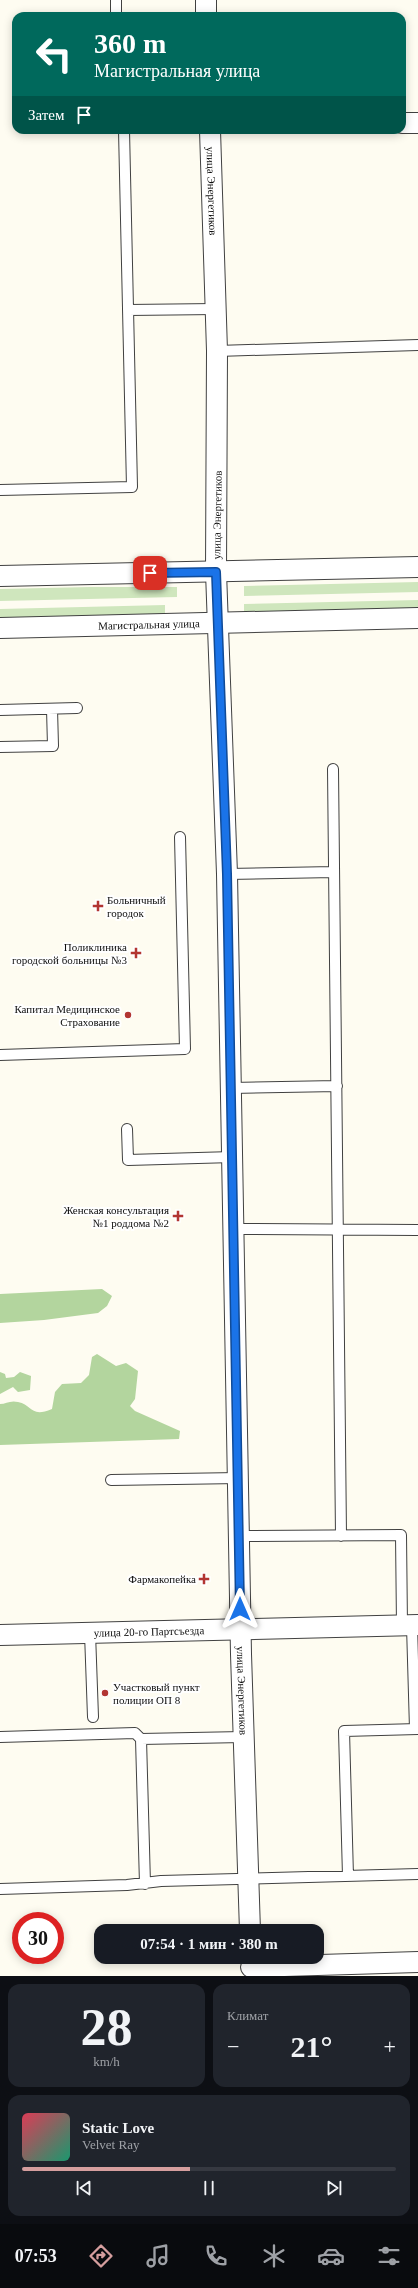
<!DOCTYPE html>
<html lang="ru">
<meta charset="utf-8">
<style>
:root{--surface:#171b24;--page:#20242c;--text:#f1f3f6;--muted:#9ea1a6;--line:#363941;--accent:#d59e9e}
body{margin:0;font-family:Georgia,serif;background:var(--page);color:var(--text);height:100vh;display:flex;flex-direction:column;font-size:15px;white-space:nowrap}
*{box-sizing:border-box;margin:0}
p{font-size:13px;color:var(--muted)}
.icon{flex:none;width:22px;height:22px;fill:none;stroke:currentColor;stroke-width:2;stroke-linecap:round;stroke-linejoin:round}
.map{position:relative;height:1976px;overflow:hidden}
.side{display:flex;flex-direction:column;gap:8px;padding:8px;background:#0d0f14;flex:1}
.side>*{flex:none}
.top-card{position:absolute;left:12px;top:12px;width:394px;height:122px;border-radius:12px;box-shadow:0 2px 10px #0003;background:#00695c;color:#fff;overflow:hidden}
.speed{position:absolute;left:12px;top:1912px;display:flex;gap:8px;font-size:20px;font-weight:700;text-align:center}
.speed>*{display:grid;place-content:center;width:52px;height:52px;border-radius:50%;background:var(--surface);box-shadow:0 2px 10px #0003;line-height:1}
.speed .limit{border:6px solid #d22;background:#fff;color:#111}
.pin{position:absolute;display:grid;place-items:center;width:34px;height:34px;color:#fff;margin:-17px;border-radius:8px;box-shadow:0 2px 6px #0006}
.me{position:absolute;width:44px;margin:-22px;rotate:0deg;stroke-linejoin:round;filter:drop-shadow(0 0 3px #0008)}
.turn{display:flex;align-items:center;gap:14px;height:84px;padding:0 16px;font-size:18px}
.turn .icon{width:52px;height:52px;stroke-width:2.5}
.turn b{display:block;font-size:28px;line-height:34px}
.then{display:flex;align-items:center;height:38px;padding:0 16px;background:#0003;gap:8px;font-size:15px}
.big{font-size:30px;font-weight:700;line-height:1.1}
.side .card{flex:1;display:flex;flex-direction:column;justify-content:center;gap:6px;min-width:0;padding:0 14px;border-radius:12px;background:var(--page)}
.side .dial{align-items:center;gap:0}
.dial b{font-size:52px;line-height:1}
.song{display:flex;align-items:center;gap:12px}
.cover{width:48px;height:48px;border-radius:6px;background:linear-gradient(135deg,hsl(350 70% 55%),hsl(160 70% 35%))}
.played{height:4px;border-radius:2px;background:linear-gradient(90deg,var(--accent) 45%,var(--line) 45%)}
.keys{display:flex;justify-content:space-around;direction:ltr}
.heat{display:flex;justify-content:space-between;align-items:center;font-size:22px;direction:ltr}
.side .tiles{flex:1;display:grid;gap:8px;grid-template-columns:1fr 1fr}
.card:last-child{grid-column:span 2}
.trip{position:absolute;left:94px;top:1924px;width:230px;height:40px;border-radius:12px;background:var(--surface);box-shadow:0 2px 10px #0003;font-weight:700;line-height:40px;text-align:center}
.tab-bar{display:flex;height:64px;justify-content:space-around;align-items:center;background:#090b0e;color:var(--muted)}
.tab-bar .icon{width:28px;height:28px}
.tab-bar .active{color:var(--accent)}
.tab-bar b{font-size:18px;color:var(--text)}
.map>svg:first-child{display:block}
.green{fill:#cfe6bd}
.forest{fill:#b3d59e}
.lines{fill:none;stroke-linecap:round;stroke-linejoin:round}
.lane-casing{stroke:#414141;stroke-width:12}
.street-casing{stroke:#414141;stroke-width:22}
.lane{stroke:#fff;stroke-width:10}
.street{stroke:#fff;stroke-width:20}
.route-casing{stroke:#114b97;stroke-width:10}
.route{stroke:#1a73e8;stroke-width:7}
.poi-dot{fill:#b23532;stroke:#fff;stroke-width:1.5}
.labels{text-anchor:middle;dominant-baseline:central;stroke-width:4;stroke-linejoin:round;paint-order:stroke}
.street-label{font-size:11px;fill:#0e0e0e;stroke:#fff}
.poi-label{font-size:11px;fill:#0e0e0e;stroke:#fff;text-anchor:end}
</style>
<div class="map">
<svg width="418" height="1976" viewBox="0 0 418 1976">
<rect width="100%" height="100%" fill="#fefcf1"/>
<path class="green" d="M 418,582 L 418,592 L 244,596 L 244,586 Z
M 90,587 L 177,587 L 177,597 L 0,601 L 0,589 Z
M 418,600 L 418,608 L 244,612 L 244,604 Z
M 165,605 L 165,615 L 0,619 L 0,609 Z"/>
<path class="forest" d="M 102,1289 L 112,1296 L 107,1306 L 98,1313 L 44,1320 L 0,1323 L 0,1294 Z
M 97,1354 L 116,1366 L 126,1363 L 138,1371 L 135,1399 L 130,1406 L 135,1411 L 180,1431 L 179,1439 L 0,1445 L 0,1404 C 6,1404 10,1400 18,1402 C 33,1405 30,1418 52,1409 L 55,1392 L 62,1384 L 81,1383 L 89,1375 L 92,1357 Z
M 0,1372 L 5,1374 L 6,1378 L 14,1377 L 20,1372 L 31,1376 L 30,1390 L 18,1392 L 13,1387 L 0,1394 Z"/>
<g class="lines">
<g class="lane-casing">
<path id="lane" d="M 116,0 L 116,16
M 128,310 L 216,309
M 217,351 L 418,345
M 0,490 L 132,487 L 124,130
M 0,710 L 77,708
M 0,747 L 53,746 L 52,709
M 333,769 L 341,1536
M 227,874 L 334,872
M 0,1055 L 185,1049 L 180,837
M 231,1088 L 337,1086
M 127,1129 L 128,1160 L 233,1157
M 234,1229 L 418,1230
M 111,1480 L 239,1478
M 240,1536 L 401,1535 L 402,1626
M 412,1626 L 415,1729
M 90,1633 L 93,1717
M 0,1737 L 135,1733 L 141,1739
M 348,1876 L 344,1731 L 418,1729
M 145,1884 L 141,1739 L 243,1737
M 0,1889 L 127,1885 L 161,1881 L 418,1874"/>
</g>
<g class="street-casing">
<g id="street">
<path d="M 206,0 L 206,16"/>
<path d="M 402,123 L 418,123"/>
<path id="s1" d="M 210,130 L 217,351 L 216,572 L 227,874 L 241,1654 L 250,1931"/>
<path d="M 0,576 L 418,567"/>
<path id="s2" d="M 0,628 L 418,618"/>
<path id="s3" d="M 0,1635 L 418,1625"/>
<path d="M 251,1967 L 418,1962"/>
</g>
</g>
<use href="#lane" class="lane"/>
<use href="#street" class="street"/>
</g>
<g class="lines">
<g class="route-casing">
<path id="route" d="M 150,573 L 216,572 L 227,874 L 240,1609"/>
</g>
<use href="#route" class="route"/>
</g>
<g class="poi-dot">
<path d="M96 900h4v4h4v4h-4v4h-4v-4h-4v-4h4z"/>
<path d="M134 947h4v4h4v4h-4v4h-4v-4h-4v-4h4z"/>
<circle cx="128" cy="1015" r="4"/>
<path d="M176 1210h4v4h4v4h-4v4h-4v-4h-4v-4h4z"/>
<path d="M202 1573h4v4h4v4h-4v4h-4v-4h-4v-4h4z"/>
<circle cx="105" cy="1693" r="4"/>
</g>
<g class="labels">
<g class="street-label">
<text stroke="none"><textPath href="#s1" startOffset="61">улица Энергетиков</textPath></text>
<text transform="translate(217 515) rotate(-89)">улица Энергетиков</text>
<text stroke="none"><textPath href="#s2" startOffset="149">Магистральная улица</textPath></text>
<text stroke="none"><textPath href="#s3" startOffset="149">улица 20-го Партсъезда</textPath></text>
<text stroke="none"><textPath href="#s1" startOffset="1561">улица Энергетиков</textPath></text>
</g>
<g class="poi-label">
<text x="107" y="900" text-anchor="start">Больничный<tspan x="107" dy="13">городок</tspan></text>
<text x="127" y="947">Поликлиника<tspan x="127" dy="13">городской больницы №3</tspan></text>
<text x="120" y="1009">Капитал Медицинское<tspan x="120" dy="13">Страхование</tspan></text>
<text x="169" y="1210">Женская консультация<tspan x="169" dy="13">№1 роддома №2</tspan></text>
<text x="196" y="1579">Фармакопейка</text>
<text x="113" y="1687" text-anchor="start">Участковый пункт<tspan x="113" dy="13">полиции ОП 8</tspan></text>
</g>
</g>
</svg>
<div class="speed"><div class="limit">30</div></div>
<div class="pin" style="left:150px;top:573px;background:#d93025"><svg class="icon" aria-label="arrive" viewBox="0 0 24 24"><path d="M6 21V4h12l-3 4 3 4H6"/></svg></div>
<svg class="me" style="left:240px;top:1609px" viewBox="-20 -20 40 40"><path d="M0-17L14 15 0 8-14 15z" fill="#1a73e8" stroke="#fff" stroke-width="4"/></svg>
<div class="trip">07:54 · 1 мин · 380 m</div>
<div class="top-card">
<div class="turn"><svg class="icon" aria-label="left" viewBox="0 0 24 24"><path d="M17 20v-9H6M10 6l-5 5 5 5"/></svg><div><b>360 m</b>Магистральная улица</div></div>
<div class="then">Затем<svg class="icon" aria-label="arrive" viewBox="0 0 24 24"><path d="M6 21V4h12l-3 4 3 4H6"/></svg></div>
</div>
</div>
<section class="side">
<div class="tiles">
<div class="card dial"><b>28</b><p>km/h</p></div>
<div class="card"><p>Климат</p>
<div class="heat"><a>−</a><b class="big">21°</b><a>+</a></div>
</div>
<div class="card">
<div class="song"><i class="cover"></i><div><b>Static Love</b><p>Velvet Ray</p></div></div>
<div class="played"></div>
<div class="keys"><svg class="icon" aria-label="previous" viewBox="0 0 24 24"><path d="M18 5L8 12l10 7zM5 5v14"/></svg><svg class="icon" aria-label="pause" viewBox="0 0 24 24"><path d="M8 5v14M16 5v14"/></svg><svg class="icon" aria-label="next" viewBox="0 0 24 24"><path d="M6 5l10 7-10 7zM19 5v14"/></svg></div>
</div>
</div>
</section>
<nav class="tab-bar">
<b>07:53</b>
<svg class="icon active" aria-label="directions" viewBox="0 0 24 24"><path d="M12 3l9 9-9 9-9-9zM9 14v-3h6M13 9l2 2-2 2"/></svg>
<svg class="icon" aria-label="music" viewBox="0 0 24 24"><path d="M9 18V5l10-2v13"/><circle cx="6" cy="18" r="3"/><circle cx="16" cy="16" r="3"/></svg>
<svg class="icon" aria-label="phone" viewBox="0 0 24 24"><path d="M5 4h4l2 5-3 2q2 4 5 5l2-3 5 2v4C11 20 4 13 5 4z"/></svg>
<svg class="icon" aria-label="climate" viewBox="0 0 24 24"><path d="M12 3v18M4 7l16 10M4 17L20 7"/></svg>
<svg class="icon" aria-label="car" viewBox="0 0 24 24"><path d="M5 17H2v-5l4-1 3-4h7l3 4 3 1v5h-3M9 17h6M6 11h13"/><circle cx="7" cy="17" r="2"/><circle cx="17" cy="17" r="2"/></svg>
<svg class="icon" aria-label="filters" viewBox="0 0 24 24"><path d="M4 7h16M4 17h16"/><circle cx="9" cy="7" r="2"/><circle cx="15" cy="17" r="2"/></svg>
</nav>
